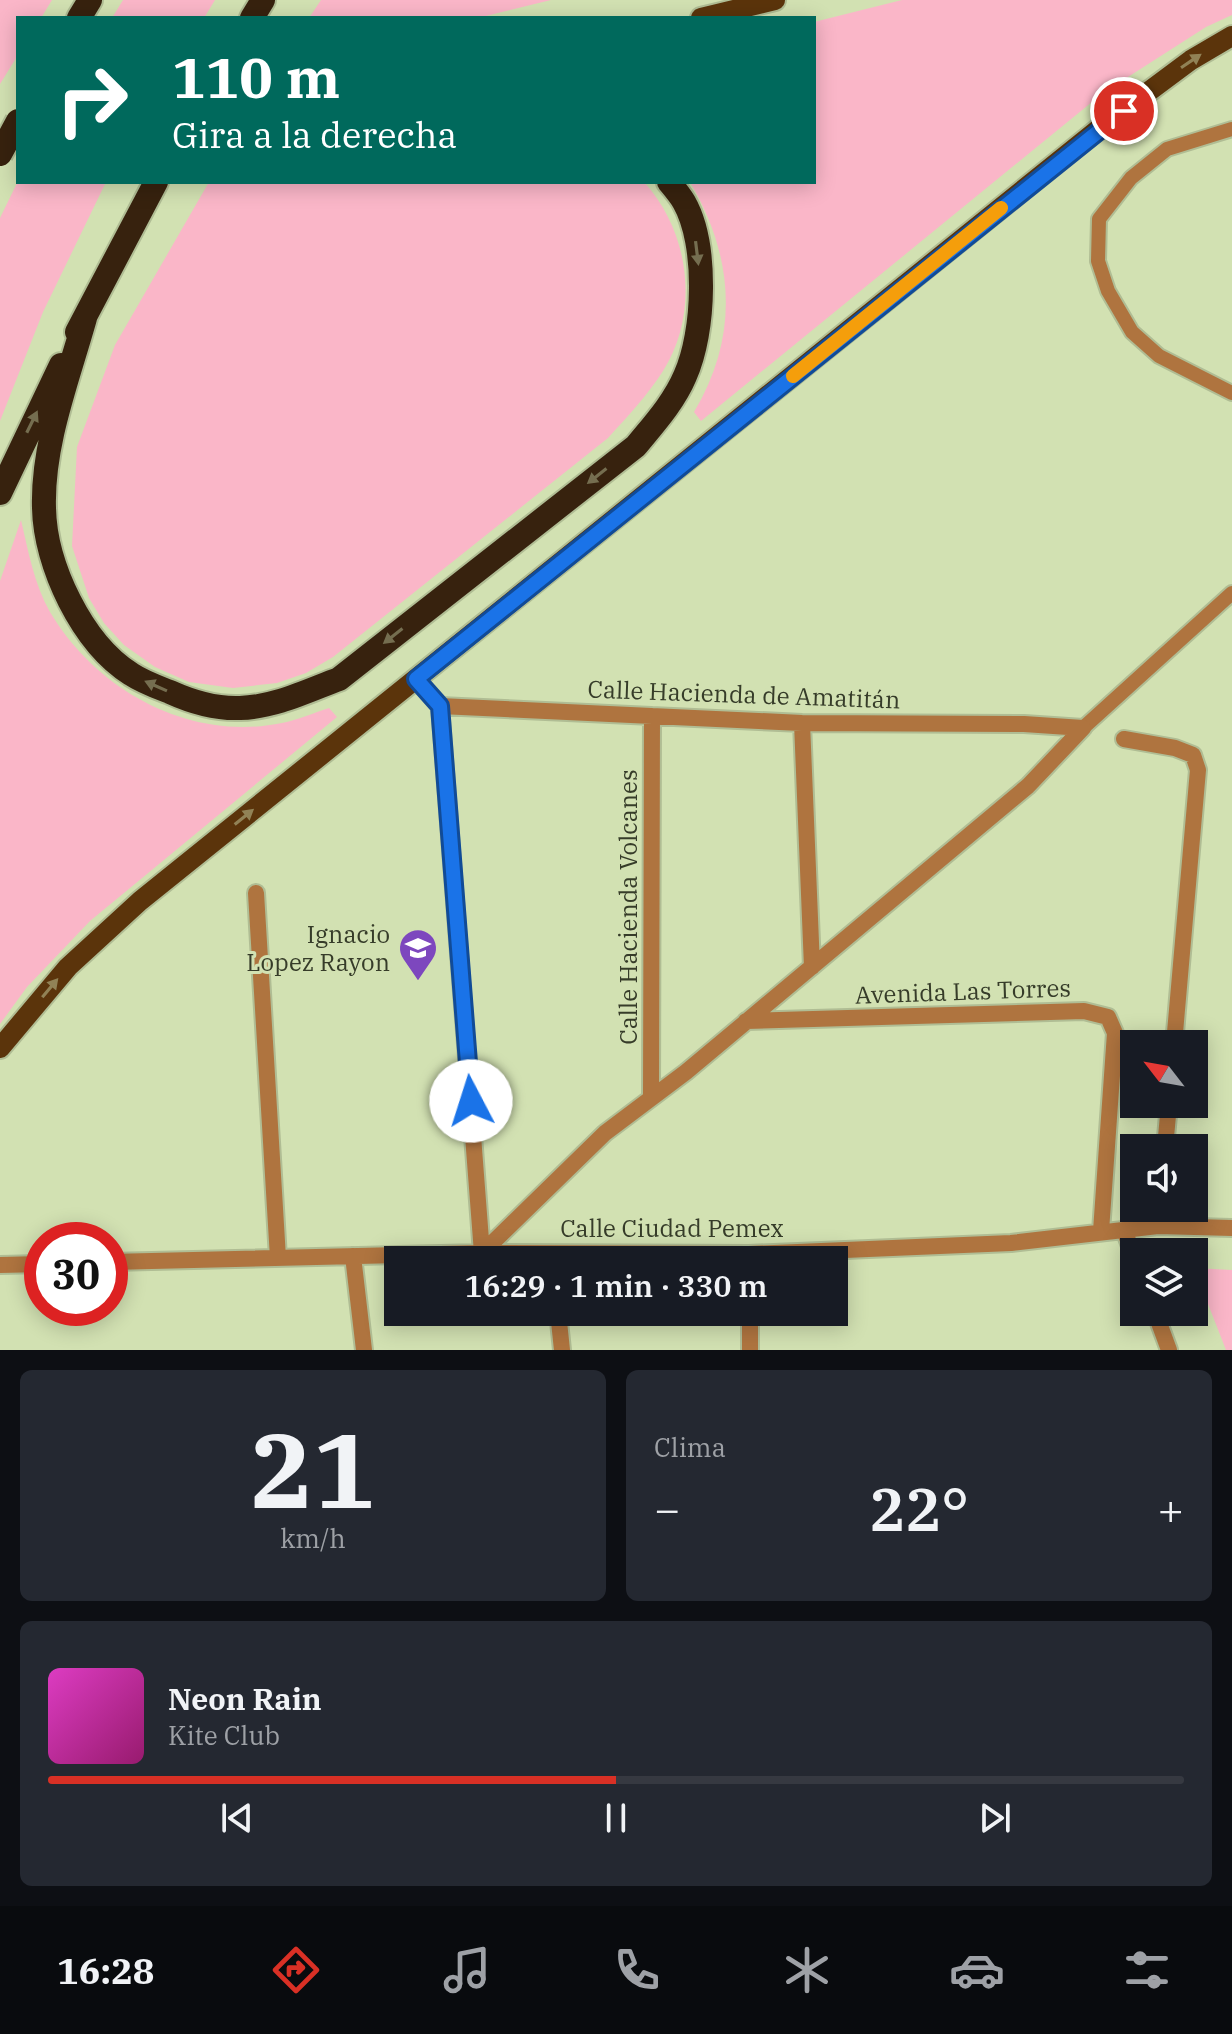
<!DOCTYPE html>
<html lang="es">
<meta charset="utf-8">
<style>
:root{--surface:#171b24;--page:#242831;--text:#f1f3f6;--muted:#9ea1a6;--line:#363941;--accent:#d93025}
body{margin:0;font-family:"IBM Plex Serif",serif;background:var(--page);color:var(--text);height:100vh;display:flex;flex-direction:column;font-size:30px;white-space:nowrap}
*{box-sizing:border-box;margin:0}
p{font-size:26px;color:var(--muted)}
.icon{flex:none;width:44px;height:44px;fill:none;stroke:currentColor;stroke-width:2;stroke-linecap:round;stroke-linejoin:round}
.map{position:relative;height:1350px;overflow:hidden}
.side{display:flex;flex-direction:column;gap:20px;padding:20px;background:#0d0f14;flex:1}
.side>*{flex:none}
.guide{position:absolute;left:16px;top:16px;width:800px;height:168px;border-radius:0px;box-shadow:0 4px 20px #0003;background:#00695c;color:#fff;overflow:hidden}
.needle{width:52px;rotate:301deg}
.buttons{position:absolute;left:1120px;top:1030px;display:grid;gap:16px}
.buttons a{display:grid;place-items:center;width:88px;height:88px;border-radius:0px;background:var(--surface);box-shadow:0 4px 20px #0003;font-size:40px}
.speed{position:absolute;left:24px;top:1222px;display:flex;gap:16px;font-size:40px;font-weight:700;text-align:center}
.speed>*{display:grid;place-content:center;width:104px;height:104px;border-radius:50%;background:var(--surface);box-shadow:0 4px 20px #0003;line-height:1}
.speed .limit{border:12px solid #d22;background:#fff;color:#111}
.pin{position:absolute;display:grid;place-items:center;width:68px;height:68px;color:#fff;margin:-34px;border:4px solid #fff;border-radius:50%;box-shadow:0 2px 8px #0007}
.me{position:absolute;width:88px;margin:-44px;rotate:355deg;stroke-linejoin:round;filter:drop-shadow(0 0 6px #0008)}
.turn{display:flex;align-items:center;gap:28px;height:168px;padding:0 24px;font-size:36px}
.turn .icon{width:104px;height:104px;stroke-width:2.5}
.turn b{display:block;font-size:56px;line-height:68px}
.big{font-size:60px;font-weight:600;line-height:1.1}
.side .tile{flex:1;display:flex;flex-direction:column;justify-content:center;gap:12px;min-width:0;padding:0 28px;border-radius:12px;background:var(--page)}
.side .dial{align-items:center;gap:0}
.dial b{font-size:104px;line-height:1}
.song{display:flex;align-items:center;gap:24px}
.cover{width:96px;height:96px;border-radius:12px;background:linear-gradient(135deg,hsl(310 70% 55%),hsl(320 70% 35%))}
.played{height:8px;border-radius:4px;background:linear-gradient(90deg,var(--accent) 50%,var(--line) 50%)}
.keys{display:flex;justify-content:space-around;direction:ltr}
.heat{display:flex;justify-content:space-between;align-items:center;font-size:44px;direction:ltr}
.side .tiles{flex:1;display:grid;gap:20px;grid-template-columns:1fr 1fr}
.tile:last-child{grid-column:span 2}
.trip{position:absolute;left:384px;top:1246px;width:464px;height:80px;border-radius:0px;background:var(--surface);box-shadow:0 4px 20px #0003;font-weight:600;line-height:80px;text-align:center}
.dock{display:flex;height:128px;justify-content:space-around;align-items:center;background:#090b0e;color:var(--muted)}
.dock .icon{width:56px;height:56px}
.dock .active{color:var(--accent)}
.dock b{font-size:36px;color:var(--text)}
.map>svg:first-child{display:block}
.green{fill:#fab6c8}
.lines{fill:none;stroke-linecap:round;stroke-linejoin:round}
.lane-casing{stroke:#b0bd94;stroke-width:18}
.street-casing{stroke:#b0bd94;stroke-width:20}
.primary-casing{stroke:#b0bd94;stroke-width:24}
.highway-casing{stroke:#b0bd94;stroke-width:28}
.lane{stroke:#af743f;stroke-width:14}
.street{stroke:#af743f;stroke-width:16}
.primary{stroke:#5b340b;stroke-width:20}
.highway{stroke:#37220e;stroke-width:24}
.highway-bridge-casing{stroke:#b0bd94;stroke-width:28;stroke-linecap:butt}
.highway-bridge{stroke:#37220e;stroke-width:24}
.oneway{fill:#918256}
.oneway2{fill:#756e50}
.route-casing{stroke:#114b97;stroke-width:20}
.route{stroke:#1a73e8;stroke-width:14}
.slow{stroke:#f59e0b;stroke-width:14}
.labels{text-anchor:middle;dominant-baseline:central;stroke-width:6;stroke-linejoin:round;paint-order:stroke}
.street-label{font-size:24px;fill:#363c29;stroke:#d2e1b2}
.poi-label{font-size:24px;fill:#363c29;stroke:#d2e1b2;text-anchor:end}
</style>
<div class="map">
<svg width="1232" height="1350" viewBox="0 0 1232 1350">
<rect width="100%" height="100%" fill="#d2e1b2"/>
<path class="green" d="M 0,0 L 52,0 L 41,18 L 18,18 L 18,55 L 0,84 Z
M 123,0 L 215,0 L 204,18 L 112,18 Z
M 321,0 L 551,0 L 478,18 L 309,18 Z
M 902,0 L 1232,0 L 1232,15 L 1206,27 L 1103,93 L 701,421 L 694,412 C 740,335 734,257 690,182 L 814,182 L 814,22 Z
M 18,181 L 106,182 L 43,312 L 0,421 L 0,218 Z
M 209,182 L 644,182 C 690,232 700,313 663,371 C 647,396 627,417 608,438 L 333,657 L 306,673 L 277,683 L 233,688 L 189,682 L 155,667 L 124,645 L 104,623 L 89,598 L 72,546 L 77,447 L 115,345 Z
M 21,520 C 28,550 34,584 50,612 C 97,691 190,742 282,723 C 298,720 313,713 329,708 L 337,717 L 90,921 L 27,987 L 0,1024 L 0,581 Z
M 1194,1268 L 1232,1270 L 1232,1350 L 1226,1350 Z"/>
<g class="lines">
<g class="lane-casing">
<path id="lane" d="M 1232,129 L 1167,149 L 1131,178 L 1099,219 L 1098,261 L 1108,291 L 1132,332 L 1159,356 L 1232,393
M 1083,728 L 1232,593"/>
</g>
<g class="street-casing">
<path id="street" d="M 416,679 L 440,706 L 802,723 L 1024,724 L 1083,728
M 440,706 L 482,1253
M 802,723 L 812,967
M 1124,739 L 1175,748 L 1193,755 L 1198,770 L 1174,1044
M 256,893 L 278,1258
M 746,1021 L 1084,1011 L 1108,1017 L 1115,1033 L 1101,1231
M 651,1098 L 652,716
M 1165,1148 L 1169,1104
M 1125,1232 L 1134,1257
M 482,1253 L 605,1133 L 686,1072 L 1028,786 L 1083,728
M 353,1256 L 364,1350
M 110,1262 L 482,1253 L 749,1254 L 1011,1243 L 1158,1226 L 1232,1228
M 0,1265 L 42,1264
M 558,1312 L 562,1350
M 750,1312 L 750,1350
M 1155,1312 L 1169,1350"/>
</g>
<g class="primary-casing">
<path id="primary" d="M 701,18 L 775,0
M 0,1048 L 68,967 L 140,901 L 1101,127 L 1191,60 L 1232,36"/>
</g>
<g class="highway-casing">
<path id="highway" d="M 79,18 L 90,0
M 252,18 L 263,0
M 85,318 C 68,379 42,444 44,508 C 45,565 82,643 131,674 C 143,682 157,687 170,692 C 192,702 216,709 240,708 C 275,707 307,691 339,679 L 636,446 C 654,424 674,402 685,376 C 705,332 708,244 684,202 C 680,195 674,188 669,182
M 77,332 L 156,182
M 0,493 L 61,365"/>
</g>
<use href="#lane" class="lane"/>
<use href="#street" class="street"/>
<use href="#primary" class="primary"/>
<use href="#highway" class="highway"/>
<g class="highway-bridge-casing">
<path id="highway-bridge" d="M 0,154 L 18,121"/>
</g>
<use href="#highway-bridge" class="highway-bridge"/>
</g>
<defs><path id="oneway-solid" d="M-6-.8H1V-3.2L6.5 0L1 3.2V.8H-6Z" transform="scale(2)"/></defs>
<g class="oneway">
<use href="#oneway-solid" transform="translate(1191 61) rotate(-34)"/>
<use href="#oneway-solid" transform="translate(244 817) rotate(-39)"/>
<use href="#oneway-solid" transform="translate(50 988) rotate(-50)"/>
</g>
<g class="oneway2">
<use href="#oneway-solid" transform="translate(697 253) rotate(83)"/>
<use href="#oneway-solid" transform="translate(32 422) rotate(-64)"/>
<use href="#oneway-solid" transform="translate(597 476) rotate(142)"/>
<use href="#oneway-solid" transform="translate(393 636) rotate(142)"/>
<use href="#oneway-solid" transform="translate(156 686) rotate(-156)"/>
</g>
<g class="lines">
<g class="route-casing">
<path id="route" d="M 471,1101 L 440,706 L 416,679 L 1124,111"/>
</g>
<use href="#route" class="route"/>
<path class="slow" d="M 793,376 L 1001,208"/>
</g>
<defs>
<g id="school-pin" transform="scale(2)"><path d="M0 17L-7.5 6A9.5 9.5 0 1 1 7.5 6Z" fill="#7d47be" stroke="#d2e1b2"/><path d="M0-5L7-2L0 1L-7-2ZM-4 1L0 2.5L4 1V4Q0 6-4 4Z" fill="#fff"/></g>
</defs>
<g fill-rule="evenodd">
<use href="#school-pin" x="418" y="948"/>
</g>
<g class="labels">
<g class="street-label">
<text transform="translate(744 694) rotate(2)">Calle Hacienda de Amatitán</text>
<text transform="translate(628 907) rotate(-90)">Calle Hacienda Volcanes</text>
<text transform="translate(963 991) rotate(-2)">Avenida Las Torres</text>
<text x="672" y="1228">Calle Ciudad Pemex</text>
</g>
<g class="poi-label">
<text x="390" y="934">Ignacio<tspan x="390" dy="28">Lopez Rayon</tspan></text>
</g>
</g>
</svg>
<div class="buttons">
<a><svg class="needle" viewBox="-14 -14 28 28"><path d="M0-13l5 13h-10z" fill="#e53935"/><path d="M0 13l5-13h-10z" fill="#9ea1a6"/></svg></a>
<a><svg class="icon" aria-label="sound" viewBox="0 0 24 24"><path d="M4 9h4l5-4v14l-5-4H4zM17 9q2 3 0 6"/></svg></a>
<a><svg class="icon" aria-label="layers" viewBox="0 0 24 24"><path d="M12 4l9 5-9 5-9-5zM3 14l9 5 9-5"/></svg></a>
</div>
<div class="speed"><div class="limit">30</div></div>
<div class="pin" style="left:1124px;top:111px;background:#d93025"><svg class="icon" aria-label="arrive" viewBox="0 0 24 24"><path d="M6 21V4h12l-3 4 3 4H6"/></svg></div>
<svg class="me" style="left:471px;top:1101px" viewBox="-20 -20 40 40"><circle r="19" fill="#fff"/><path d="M0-13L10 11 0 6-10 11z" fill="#1a73e8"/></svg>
<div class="trip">16:29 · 1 min · 330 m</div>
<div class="guide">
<div class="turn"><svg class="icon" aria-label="right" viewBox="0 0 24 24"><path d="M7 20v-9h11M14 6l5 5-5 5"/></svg><div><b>110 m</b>Gira a la derecha</div></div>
</div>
</div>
<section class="side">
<div class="tiles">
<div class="tile dial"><b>21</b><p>km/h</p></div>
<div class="tile"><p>Clima</p>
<div class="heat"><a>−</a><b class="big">22°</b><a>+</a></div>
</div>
<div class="tile">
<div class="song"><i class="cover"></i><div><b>Neon Rain</b><p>Kite Club</p></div></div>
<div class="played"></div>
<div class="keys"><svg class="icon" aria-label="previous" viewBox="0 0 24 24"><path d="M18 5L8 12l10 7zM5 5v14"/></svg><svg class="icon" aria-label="pause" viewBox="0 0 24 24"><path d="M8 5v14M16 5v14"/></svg><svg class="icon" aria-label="next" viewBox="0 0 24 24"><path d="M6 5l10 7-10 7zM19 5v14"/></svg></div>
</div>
</div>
</section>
<nav class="dock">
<b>16:28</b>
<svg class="icon active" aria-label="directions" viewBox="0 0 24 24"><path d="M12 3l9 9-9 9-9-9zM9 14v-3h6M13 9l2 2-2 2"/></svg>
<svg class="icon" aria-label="music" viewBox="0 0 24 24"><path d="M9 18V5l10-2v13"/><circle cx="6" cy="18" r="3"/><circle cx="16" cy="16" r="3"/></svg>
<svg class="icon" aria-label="phone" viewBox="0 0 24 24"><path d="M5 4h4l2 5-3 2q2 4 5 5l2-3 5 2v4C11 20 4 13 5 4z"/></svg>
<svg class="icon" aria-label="climate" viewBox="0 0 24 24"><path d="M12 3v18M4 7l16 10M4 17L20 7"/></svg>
<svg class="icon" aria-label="car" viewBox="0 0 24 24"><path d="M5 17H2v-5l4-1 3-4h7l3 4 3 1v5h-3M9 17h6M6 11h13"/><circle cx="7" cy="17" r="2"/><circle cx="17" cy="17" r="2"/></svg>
<svg class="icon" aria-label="filters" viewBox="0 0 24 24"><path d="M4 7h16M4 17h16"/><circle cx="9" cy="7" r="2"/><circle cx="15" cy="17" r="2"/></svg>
</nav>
